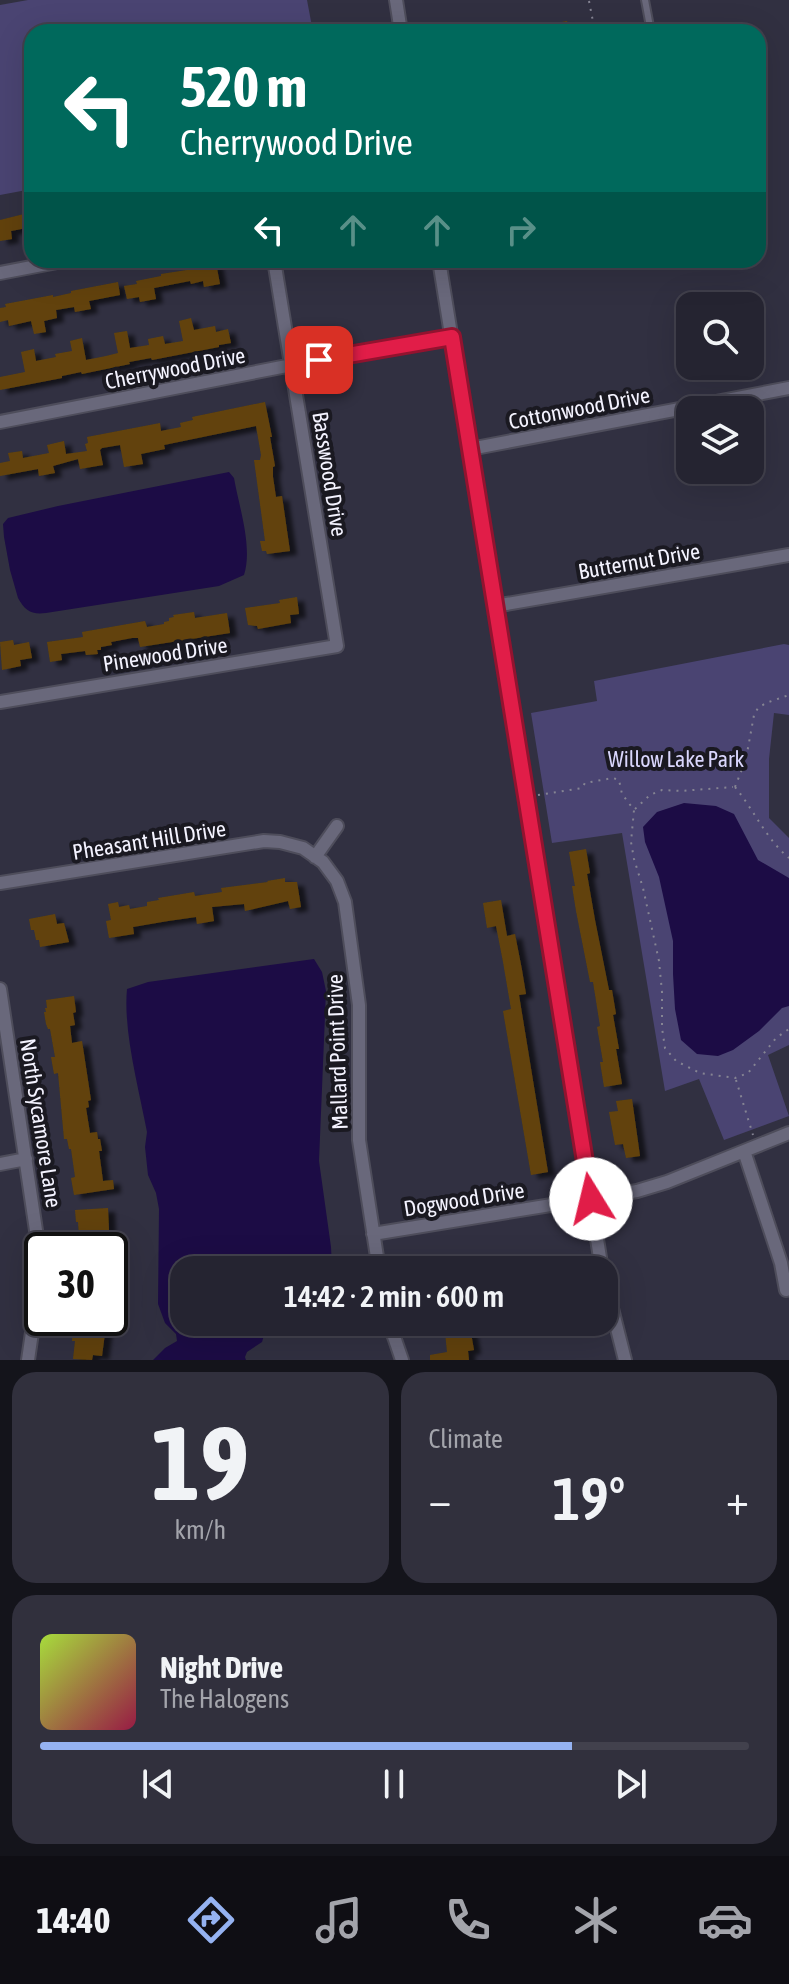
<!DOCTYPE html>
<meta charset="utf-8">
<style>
:root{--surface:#252431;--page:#31303d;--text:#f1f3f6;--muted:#a3a4ab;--line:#42414d;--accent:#95b2f1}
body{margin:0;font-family:"Asap Condensed",sans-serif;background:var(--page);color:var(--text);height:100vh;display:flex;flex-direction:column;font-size:30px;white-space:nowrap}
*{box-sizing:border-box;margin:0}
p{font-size:26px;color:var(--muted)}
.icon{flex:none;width:44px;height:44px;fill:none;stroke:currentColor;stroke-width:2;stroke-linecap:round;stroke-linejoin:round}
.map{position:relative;height:1360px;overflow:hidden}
.drawer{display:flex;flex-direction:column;gap:12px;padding:12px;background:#14141b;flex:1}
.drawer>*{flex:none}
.hud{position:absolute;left:24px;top:24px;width:742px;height:244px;border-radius:24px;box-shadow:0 8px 32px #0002,0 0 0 2px var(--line);background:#00695c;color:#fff;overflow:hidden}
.fabs{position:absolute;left:676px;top:292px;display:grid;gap:16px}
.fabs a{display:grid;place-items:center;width:88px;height:88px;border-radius:16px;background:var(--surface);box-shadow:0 8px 32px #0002,0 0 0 2px var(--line);font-size:40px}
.speed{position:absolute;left:24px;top:1232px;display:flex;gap:16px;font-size:40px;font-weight:700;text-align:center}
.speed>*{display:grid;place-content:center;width:104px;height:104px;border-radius:50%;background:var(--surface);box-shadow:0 8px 32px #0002,0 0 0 2px var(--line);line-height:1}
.speed .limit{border:4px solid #111;border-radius:12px;background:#fff;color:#111}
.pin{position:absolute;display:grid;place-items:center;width:68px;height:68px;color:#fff;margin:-34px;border-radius:16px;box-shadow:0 4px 12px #0006}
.me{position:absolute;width:88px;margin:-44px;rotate:351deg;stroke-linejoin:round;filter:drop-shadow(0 0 6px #0008)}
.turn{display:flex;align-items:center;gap:28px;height:168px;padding:0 24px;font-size:36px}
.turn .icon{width:104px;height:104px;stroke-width:2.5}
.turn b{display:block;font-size:56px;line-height:68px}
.lanes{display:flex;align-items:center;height:76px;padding:0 24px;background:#0003;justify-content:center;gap:40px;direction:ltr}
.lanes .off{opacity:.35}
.big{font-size:60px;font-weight:600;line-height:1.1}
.drawer .card{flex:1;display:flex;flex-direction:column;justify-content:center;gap:12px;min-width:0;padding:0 28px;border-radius:24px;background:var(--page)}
.drawer .dial{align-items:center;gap:0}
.dial b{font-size:104px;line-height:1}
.song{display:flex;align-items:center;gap:24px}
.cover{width:96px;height:96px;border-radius:12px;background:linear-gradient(135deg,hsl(80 70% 55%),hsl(340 70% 35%))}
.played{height:8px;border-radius:4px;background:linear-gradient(90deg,var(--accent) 75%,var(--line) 75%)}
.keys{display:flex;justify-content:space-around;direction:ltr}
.heat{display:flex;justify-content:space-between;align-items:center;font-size:44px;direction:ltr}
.drawer .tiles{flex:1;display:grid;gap:12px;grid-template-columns:1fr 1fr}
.card:last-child{grid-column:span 2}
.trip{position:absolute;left:170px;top:1256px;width:448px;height:80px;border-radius:24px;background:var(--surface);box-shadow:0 8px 32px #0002,0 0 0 2px var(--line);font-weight:600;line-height:80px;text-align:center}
.tab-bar{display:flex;height:128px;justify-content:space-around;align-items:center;background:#0f0e14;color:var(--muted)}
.tab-bar .icon{width:56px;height:56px}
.tab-bar .active{color:var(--accent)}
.tab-bar b{font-size:36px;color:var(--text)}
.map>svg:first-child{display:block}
.green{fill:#4a4472}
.water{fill:#1c0c45}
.building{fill:#62430a;filter:url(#shadow)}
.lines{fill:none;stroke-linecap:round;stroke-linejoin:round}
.lane-casing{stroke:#4e4d5b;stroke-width:10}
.street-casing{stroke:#4e4d5b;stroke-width:16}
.path{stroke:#858493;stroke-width:2;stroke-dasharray:2 6;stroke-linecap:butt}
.lane{stroke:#69687b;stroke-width:6}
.street{stroke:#69687b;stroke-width:12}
.route-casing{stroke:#92132f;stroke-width:20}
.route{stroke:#e11d48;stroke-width:14}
.labels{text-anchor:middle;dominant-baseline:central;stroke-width:8;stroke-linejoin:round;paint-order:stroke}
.street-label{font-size:22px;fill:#f4f3ff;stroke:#1a1921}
.park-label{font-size:22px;fill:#dad7fd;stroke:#1a1921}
</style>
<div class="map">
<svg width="789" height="1360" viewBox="0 0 789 1360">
<defs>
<filter id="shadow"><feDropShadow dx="7" dy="4" stdDeviation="2" flood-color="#0009"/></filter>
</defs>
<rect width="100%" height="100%" fill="#313041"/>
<path class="green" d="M 28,0 L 307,0 L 313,32 L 32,32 L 32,189 L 0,195 L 0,5 Z
M 784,644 L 789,645 L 789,715 L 774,713 L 769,759 L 769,818 L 789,838 L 789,1045 L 768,1055 L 789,1116 L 724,1140 L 699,1079 L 665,1091 L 622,833 L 552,843 L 531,713 L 597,701 L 594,681 Z"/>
<path class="water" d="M 229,472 L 234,478 C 239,507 253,547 244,575 L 219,586 L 46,613 C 32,615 25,611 18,598 L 10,570 L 4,537 L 3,524 L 8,518 L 58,506 Z
M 684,803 L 716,806 L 734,814 L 758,860 L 789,878 L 789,1006 L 782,1008 L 759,1031 L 733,1050 L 718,1056 L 697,1054 L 681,1040 L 675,1009 L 673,974 L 673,941 L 659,877 L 645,842 L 643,827 L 657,812 Z
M 314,959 L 322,972 L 326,991 L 319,1161 L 331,1247 L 332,1270 L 184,1270 L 184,1322 L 268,1322 L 262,1342 L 247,1352 L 245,1357 L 246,1360 L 153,1360 L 165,1348 L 177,1341 L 176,1334 L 165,1323 L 158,1304 L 159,1209 L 156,1193 L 148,1175 L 145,1147 L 147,1132 C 139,1089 123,1032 127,989 L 148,982 Z"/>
<path class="building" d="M 567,21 L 568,25 L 585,22 L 587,32 L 531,32 L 530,28 Z
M 32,212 L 32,227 L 11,231 L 12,239 L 0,241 L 0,220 Z
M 216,263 L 220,284 L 204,287 L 203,281 L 191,284 L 190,281 L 154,288 L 156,299 L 140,302 L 139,297 L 127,299 L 124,286 L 137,284 L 136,281 L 161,276 L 161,274 L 200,268 L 200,266 Z
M 118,282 L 120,295 L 89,301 L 91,309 L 75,312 L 74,307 L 56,310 L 57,318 L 44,321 L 46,332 L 34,334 L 31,321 L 9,326 L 8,320 L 0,322 L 0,308 L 6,307 L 5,304 L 53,295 L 53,297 L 71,293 L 71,291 Z
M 191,318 L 194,330 L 215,326 L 216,332 L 228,329 L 231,343 L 219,345 L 219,347 L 152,360 L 151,358 L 129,362 L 130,364 L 82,374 L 81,372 L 62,376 L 62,378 L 0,390 L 0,377 L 25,372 L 21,352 L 34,349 L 36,361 L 56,357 L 55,354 L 72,351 L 70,341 L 82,338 L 86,360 L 106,356 L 118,353 L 114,333 L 127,331 L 130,348 L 149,345 L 148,339 L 163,336 L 165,344 L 183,341 L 179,321 Z
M 265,402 L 272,437 L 270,437 L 275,466 L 273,467 L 273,477 L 276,497 L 282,496 L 290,551 L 267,554 L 266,551 L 262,551 L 260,541 L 265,541 L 254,460 L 260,460 L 261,455 L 256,426 L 164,445 L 165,449 L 141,454 L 143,464 L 124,467 L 120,445 L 102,448 L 100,450 L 103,465 L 80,469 L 78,459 L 53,466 L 55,473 L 39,476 L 38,469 L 0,476 L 0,463 L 10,461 L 8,453 L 22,451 L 23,458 L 49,453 L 47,445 L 64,441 L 66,454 L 87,451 L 85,444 L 88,443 L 87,437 L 160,423 L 161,431 L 181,427 L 180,423 L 193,420 L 192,417 Z
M 297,597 L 299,614 L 290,615 L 291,623 L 258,629 L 257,626 L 248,625 L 245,608 L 280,603 L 279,600 Z
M 194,612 L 195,618 L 227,613 L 230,633 L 140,647 L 138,638 L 132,638 L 111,642 L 112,645 L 101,647 L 101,650 L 97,650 L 98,654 L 86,655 L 85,651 L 61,654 L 62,660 L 50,662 L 47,642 L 83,637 L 82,632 L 145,621 L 147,627 L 164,624 L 164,622 L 169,621 L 169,618 L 174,617 L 173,615 Z
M 13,640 L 14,645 L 29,642 L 32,658 L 20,660 L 21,666 L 2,670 L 0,642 Z
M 586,849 L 590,873 L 587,874 L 595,920 L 609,990 L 612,990 L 616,1014 L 613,1015 L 619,1049 L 616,1049 L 622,1084 L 604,1087 L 600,1062 L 603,1062 L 597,1027 L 600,1026 L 593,982 L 590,982 L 576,911 L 572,886 L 575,886 L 569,852 Z
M 285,878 L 285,882 L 297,882 L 301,907 L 290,909 L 288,901 L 245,911 L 244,904 L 212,907 L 214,921 L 197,924 L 196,917 L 168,921 L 133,927 L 134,934 L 109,938 L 106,921 L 111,920 L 108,904 L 118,902 L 119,907 L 129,905 L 130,909 L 147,906 L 147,902 L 159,900 L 158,898 L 194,892 L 195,896 L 222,892 L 221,888 L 268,882 L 267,881 Z
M 501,900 L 507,936 L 515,934 L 522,970 L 526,994 L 519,995 L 548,1172 L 531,1175 L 503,1011 L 511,1009 L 503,962 L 496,926 L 487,928 L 483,903 Z
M 55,914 L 57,924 L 64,923 L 69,942 L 40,947 L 39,940 L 36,940 L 34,930 L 31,930 L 29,919 Z
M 74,996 L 76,1012 L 73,1013 L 75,1025 L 70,1026 L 72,1043 L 82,1041 L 91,1100 L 88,1101 L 89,1107 L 86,1108 L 90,1133 L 97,1132 L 98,1139 L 100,1139 L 102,1151 L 99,1151 L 103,1181 L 113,1180 L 114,1189 L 74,1195 L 71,1178 L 75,1177 L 71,1149 L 69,1149 L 67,1139 L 64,1139 L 58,1073 L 54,1074 L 51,1057 L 55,1057 L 50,1029 L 48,1029 L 46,1024 L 44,1012 L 46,1012 L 45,1008 L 47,1008 L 46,1000 Z
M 632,1099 L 640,1156 L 626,1158 L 623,1144 L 615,1145 L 609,1112 L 618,1111 L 616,1101 Z
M 108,1208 L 109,1230 L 100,1230 L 101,1250 L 80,1250 L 78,1222 L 76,1222 L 75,1210 Z
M 80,1318 L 107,1318 L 102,1356 L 93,1355 L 92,1360 L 73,1359 L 75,1341 L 72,1341 L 73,1330 L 79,1331 Z
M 444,1322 L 469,1322 L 474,1350 L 468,1351 L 469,1360 L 430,1360 L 430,1355 L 447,1352 Z"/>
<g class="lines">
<g class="lane-casing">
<path id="lane" d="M 645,0 L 651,32"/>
</g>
<g class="street-casing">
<path id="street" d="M 396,0 L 401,32
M 439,260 L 602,1270
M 0,273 L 68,260
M 0,422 L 292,365 L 452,337
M 470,449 L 789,388
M 495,606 L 789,555
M 0,702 L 337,646 L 274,260
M 315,857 L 337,826
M 0,883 L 264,841 L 280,842 L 303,848 L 323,862 L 337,881 L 345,902 L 359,1005 L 359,1140 L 379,1270
M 0,989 L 37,1237 L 36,1305 L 28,1360
M 744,1151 L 781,1263 L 786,1290
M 0,1164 L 26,1159
M 373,1234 L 637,1191 L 667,1182 L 789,1133
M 604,1277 L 625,1360
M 389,1322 L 402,1360"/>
</g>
<path class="path" d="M 589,1 L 595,32
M 614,32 L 641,27
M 735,787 L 746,759 L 754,715 L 758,708 L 766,703 L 789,695
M 735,787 C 754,810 766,839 789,858
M 538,795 L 582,788 L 585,783 L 613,778 L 619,780 L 622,794 L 634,810 L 631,842 L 634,859 L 643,888 L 659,961 L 662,992 L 662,1028 L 665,1048 L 676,1061 L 700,1073 L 735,1078 L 748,1073 L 776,1038 L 789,1029
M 635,809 L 650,795 L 662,790 L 681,791 L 733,787
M 736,1080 L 753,1135"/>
<use href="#lane" class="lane"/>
<use href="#street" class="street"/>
</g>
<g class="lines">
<g class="route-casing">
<path id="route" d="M 319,360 L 452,337 L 591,1199"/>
</g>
<use href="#route" class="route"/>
</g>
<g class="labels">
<g class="street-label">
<text transform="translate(175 368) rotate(-11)">Cherrywood Drive</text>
<text transform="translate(579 408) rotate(-11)">Cottonwood Drive</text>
<text transform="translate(330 474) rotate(81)">Basswood Drive</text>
<text transform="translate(639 561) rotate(-10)">Butternut Drive</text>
<text transform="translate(165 654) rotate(-9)">Pinewood Drive</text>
<text transform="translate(149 840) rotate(-9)">Pheasant Hill Drive</text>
<text transform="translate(337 1052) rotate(-92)">Mallard Point Drive</text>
<text transform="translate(41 1123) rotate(81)">North Sycamore Lane</text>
<text transform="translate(464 1199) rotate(-9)">Dogwood Drive</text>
</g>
<g class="park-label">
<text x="676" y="759">Willow Lake Park</text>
</g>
</g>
</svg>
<div class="fabs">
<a><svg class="icon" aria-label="search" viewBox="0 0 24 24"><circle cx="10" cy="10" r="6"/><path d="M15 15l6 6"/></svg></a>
<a><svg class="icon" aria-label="layers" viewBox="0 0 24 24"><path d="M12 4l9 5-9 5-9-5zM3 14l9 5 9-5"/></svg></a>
</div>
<div class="speed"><div class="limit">30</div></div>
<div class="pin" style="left:319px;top:360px;background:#d93025"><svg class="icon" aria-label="arrive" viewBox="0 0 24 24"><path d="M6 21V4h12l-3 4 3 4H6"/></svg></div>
<svg class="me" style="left:591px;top:1199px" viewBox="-20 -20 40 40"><circle r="19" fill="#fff"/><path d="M0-13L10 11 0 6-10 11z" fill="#e11d48"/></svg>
<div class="trip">14:42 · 2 min · 600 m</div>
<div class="hud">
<div class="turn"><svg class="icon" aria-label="left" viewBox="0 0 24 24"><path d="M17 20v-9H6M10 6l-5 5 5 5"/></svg><div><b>520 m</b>Cherrywood Drive</div></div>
<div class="lanes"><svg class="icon" aria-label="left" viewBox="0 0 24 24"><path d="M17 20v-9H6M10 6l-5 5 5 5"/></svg><svg class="icon off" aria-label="ahead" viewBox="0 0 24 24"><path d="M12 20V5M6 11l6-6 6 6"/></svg><svg class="icon off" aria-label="ahead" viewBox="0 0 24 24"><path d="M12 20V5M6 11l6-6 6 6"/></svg><svg class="icon off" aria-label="right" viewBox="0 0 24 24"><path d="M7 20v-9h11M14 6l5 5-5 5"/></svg></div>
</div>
</div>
<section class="drawer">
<div class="tiles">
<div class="card dial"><b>19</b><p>km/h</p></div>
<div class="card"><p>Climate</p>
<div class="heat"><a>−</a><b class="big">19°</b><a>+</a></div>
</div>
<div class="card">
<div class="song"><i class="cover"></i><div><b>Night Drive</b><p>The Halogens</p></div></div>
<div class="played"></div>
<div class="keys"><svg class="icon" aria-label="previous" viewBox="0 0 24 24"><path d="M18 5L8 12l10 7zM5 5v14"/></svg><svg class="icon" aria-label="pause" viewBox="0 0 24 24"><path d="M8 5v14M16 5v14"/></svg><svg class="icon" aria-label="next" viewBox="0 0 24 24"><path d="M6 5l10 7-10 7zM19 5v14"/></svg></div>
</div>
</div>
</section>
<nav class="tab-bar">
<b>14:40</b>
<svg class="icon active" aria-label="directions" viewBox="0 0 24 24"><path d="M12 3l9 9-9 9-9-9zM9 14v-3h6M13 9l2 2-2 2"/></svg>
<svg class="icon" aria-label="music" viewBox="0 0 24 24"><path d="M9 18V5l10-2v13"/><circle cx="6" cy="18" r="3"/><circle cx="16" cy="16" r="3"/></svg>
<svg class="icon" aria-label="phone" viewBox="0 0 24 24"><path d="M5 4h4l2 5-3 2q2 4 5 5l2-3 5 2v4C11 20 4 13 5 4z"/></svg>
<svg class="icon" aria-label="climate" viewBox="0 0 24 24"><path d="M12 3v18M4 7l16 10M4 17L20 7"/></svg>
<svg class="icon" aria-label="car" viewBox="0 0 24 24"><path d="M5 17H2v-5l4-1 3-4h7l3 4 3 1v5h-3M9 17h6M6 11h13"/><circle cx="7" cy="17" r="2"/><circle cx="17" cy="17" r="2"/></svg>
</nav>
